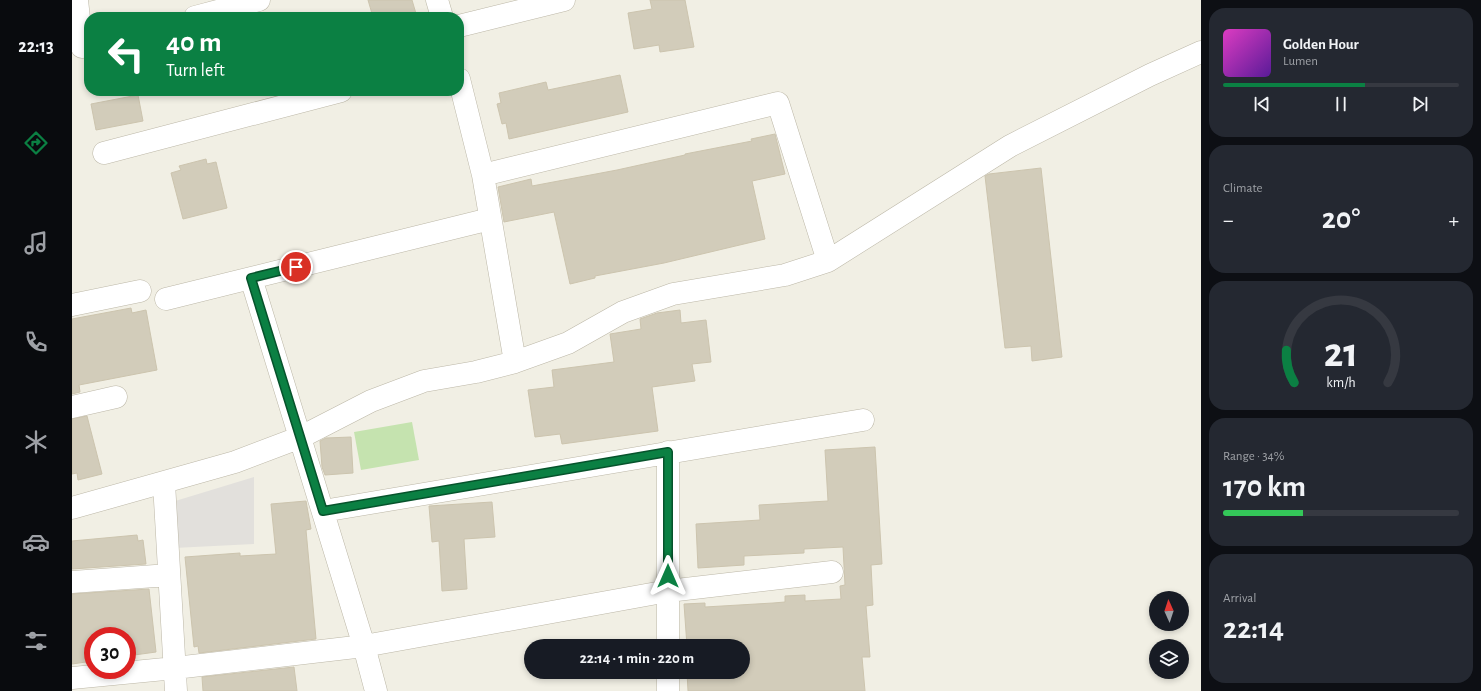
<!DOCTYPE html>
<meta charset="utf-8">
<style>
:root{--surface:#171b24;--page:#242831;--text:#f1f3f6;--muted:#9ea1a6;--line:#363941;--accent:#0b8043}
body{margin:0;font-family:"Alegreya Sans",sans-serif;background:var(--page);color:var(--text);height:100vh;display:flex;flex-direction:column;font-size:15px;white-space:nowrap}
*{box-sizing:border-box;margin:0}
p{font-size:13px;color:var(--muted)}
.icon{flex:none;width:22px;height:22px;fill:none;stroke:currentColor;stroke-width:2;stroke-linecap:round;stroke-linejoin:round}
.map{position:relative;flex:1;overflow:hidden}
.panel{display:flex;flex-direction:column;gap:8px;padding:8px;background:#0d0f14;width:280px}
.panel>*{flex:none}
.top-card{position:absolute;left:12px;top:12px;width:380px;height:84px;border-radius:16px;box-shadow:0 2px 6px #0003;background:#0b8043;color:#fff;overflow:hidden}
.needle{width:26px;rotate:357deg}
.buttons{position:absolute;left:1077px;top:591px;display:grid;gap:8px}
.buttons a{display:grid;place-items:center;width:40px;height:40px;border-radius:50%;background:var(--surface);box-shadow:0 2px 6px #0003;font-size:20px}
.speed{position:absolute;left:12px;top:627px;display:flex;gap:8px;font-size:20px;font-weight:700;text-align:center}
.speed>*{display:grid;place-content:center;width:52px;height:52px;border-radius:50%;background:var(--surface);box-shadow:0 2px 6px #0003;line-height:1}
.speed .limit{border:6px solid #d22;background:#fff;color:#111}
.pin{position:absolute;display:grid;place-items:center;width:34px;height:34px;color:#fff;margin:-17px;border:2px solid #fff;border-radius:50%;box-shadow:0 1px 4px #0007}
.me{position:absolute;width:44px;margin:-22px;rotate:0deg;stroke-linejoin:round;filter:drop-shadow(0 0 3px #0008)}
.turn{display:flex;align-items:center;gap:14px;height:84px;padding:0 16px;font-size:18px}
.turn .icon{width:52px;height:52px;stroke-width:2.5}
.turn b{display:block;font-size:28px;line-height:34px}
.big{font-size:30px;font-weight:600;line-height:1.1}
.panel .widget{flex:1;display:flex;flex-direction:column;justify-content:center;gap:6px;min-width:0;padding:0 14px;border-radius:16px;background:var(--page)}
.panel .dial{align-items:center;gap:0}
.dial svg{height:104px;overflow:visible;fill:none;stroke:var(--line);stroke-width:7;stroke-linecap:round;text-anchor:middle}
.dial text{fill:var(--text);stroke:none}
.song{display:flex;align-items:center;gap:12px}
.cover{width:48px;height:48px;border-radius:6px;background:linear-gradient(135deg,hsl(310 70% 55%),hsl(270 70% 35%))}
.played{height:4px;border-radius:2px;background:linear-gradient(90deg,var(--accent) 60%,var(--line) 60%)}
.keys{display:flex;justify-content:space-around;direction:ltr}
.heat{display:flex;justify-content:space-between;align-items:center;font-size:22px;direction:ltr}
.charge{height:6px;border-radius:3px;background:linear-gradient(90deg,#34c759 34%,var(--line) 0)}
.trip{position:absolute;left:452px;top:639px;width:226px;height:40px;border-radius:20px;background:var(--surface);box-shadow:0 2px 6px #0003;font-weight:600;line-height:40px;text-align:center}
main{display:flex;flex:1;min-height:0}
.dock{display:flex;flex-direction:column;width:72px;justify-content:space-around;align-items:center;background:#090b0e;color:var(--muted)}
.dock .icon{width:28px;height:28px}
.dock .active{color:var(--accent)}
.dock b{font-size:18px;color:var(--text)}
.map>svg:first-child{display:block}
.green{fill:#c5e3af}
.parking{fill:#e2e0dc}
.building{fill:#d2ccba;stroke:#ccc4ae}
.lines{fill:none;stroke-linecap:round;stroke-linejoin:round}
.street-casing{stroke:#bcb7a7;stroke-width:23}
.street{stroke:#fff;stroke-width:22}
.route-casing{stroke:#07532c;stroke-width:10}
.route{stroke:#0b8043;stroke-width:7}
</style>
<main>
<nav class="dock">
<b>22:13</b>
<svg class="icon active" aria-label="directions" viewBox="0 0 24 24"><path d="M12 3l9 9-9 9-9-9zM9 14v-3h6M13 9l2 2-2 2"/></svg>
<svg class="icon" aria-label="music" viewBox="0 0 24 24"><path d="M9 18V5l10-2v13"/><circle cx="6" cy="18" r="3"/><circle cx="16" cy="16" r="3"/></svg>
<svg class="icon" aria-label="phone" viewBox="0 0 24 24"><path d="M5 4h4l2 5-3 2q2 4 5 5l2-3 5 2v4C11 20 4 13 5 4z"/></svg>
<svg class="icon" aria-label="climate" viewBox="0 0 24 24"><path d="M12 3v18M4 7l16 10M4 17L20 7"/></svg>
<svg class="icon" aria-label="car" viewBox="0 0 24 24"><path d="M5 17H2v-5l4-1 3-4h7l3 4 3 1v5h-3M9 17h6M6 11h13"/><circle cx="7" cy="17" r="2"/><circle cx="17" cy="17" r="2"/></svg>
<svg class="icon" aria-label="filters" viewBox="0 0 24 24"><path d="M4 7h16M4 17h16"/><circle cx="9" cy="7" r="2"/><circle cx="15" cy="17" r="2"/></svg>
</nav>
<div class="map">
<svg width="1129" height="691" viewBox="0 0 1129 691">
<rect width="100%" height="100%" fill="#f1efe4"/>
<path class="green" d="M 340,422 L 347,460 L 289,470 L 282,432 Z"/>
<path class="parking" d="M 182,477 L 182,544 L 102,548 L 100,502 Z"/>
<path class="building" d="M 296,0 L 340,0 L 345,17 L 301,17 Z
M 578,0 L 613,0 L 622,47 L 588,52 L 587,45 L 562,49 L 556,13 L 580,9 Z
M 548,75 L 556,112 L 437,139 L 434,123 L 430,124 L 425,104 L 429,103 L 427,93 L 474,82 L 476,90 Z
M 66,95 L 71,121 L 24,130 L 19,104 Z
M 703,134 L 713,174 L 680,181 L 693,239 L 592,263 L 523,276 L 523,278 L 498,284 L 482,212 L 432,222 L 426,187 L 459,179 L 460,186 L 545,170 L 613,155 L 613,154 L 680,141 L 679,139 Z
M 134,159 L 135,164 L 144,162 L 155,208 L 111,219 L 99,173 L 109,170 L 107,166 Z
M 969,168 L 990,357 L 960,361 L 959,346 L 933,348 L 913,176 L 917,174 Z
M 59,308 L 60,313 L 74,310 L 85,370 L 7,385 L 8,392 L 0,394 L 0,319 Z
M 608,310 L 609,323 L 634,320 L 639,362 L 620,364 L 623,381 L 580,387 L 586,431 L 490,444 L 488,434 L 463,437 L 456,390 L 482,387 L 480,370 L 542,362 L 538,334 L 569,329 L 568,319 L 585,313 Z
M 15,416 L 30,474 L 6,480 L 5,473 L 0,474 L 0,419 Z
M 279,437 L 281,473 L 253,475 L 250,467 L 248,441 L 254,438 Z
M 803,447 L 810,564 L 799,565 L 801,605 L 794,606 L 798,657 L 790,657 L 793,691 L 616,691 L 615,672 L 671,672 L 671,646 L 615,646 L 612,604 L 633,603 L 633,607 L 701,603 L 713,602 L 713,596 L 733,595 L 733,601 L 769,599 L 768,586 L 773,585 L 771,547 L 732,549 L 732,553 L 672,556 L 672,565 L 626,568 L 624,524 L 688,520 L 687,505 L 756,501 L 753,450 Z
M 234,501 L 239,529 L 234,530 L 244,639 L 127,653 L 126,646 L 122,647 L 113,557 L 168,553 L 168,556 L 204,554 L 199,504 Z
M 420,502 L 423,537 L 392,539 L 395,589 L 370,591 L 367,541 L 360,542 L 357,506 Z
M 65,535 L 66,541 L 71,540 L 74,564 L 0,569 L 0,541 Z
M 77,589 L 84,652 L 55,656 L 55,636 L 21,636 L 21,661 L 0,664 L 0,594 Z
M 222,667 L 225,691 L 131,691 L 130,677 Z"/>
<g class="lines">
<g class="street-casing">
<path id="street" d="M 5,0 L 10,47 L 17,45
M 365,0 L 370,17
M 123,17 L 187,0
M 387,26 L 492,0
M 32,153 L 269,91
M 411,175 L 443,362
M 756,261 L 938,146 L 1078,75 L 1129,52
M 179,278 L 292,646 L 304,691
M 94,299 L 418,219
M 0,305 L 68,291
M 0,407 L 44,397
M 596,452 L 596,646
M 92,483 L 104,691
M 0,508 L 163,462 L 229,437 L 299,401 L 352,381 L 404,372 L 443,362 L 496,343 L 551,312 L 601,294 L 713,275 L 756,261 L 706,103 L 411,175 L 387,79
M 251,511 L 791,420
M 0,582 L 97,575
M 596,672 L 596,691
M 0,678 L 103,668 L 292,646 L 596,591 L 760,572"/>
</g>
<use href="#street" class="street"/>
</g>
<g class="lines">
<g class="route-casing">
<path id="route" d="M 224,267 L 179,278 L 251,511 L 596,452 L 596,576"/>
</g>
<use href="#route" class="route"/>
</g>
</svg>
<div class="buttons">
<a><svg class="needle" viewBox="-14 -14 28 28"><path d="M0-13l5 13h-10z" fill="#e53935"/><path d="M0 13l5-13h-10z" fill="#9ea1a6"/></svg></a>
<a><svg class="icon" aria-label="layers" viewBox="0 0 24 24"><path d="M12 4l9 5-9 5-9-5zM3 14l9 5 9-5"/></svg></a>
</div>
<div class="speed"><div class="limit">30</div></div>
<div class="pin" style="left:224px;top:267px;background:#d93025"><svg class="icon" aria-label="arrive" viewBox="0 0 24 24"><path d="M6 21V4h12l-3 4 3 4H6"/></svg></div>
<svg class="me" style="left:596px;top:576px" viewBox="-20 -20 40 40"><path d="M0-17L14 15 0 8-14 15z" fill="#0b8043" stroke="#fff" stroke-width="4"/></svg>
<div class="trip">22:14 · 1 min · 220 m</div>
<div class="top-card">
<div class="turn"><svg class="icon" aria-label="left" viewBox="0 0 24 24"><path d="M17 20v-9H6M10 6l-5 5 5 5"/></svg><div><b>40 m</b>Turn left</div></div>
</div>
</div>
<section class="panel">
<div class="widget">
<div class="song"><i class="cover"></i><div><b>Golden Hour</b><p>Lumen</p></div></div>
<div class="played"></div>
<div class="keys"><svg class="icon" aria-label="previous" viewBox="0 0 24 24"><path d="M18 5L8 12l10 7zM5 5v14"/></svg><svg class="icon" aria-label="pause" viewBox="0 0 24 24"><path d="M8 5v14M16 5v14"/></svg><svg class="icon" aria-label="next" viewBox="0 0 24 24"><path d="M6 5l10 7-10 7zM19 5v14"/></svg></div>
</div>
<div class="widget"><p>Climate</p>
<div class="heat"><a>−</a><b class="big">20°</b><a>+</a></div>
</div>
<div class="widget dial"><svg viewBox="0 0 100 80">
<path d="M14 69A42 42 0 1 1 86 69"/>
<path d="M14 69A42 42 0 0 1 8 44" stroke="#0b8043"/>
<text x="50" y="56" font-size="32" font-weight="700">21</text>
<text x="50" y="72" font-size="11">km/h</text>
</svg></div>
<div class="widget"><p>Range · 34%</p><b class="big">170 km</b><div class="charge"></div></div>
<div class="widget"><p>Arrival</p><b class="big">22:14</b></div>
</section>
</main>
